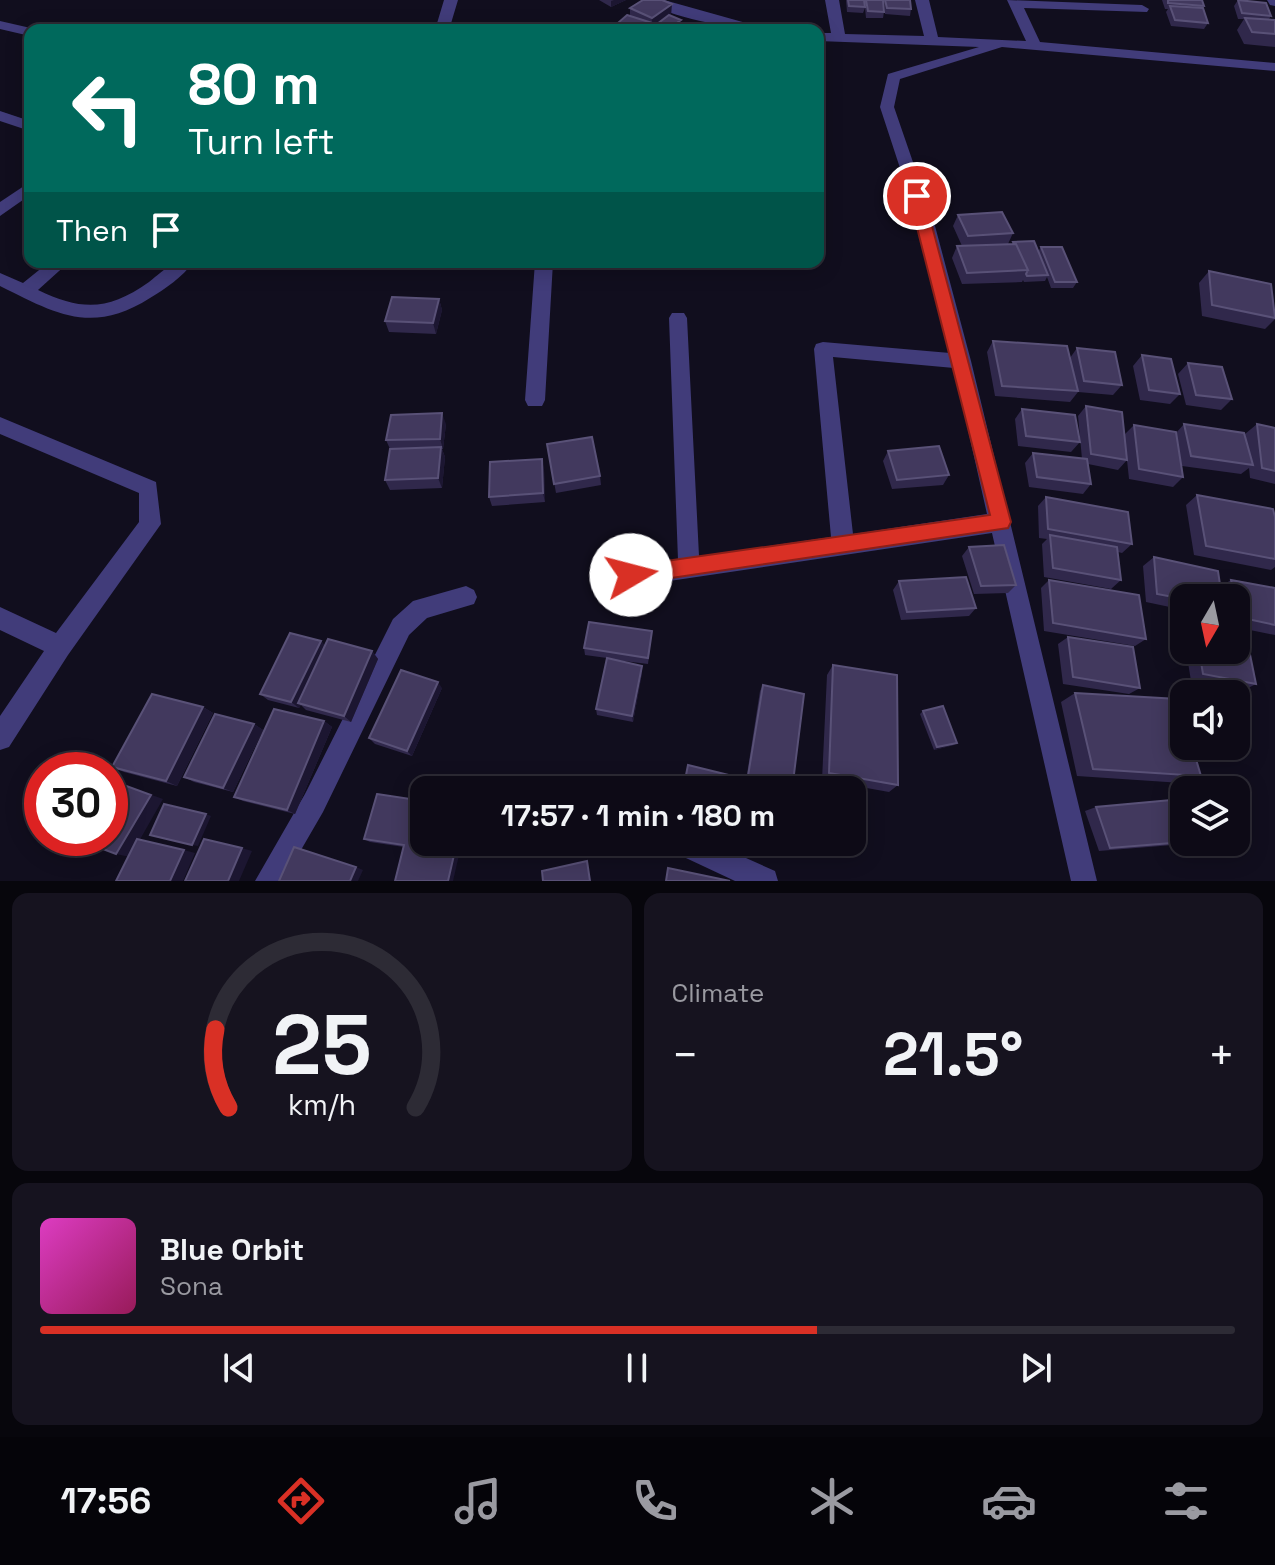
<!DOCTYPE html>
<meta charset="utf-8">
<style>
:root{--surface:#0d0a16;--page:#16131f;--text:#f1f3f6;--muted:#9a9aa1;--line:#2d2b35;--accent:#d93025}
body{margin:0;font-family:"Space Grotesk",sans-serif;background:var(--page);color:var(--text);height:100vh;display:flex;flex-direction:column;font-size:30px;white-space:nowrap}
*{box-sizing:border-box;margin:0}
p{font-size:26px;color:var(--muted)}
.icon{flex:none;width:44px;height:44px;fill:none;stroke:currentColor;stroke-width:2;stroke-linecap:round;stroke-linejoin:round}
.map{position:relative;height:881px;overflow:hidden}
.side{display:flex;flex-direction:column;gap:12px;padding:12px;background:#07060c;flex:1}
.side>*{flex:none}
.hud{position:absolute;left:24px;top:24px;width:800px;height:244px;border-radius:16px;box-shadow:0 4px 20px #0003,0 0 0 2px var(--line);background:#00695c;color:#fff;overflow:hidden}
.needle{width:52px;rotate:189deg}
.fabs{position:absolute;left:1170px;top:584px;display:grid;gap:16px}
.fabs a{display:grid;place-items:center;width:80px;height:80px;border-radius:16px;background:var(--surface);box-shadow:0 4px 20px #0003,0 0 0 2px var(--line);font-size:40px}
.speed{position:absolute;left:24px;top:752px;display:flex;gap:16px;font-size:40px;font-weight:700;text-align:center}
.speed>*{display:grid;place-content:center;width:104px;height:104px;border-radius:50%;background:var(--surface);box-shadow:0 4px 20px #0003,0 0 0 2px var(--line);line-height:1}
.speed .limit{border:12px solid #d22;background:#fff;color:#111}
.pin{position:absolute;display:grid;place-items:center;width:68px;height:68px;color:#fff;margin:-34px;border:4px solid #fff;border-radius:50%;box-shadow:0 2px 8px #0007}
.me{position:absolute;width:88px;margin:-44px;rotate:82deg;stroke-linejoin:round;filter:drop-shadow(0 0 6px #0008)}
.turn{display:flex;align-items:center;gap:28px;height:168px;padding:0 32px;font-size:36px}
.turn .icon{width:104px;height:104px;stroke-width:2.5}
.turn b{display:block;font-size:56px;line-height:68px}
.then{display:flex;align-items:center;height:76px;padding:0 32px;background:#0003;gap:16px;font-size:30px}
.big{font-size:60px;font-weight:800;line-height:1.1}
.side .tile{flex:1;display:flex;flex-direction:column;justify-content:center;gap:12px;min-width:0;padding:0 28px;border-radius:16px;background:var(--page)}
.side .dial{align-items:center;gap:0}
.dial svg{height:208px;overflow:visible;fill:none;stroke:var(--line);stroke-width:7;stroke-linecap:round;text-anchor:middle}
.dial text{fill:var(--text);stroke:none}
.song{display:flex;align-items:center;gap:24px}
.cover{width:96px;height:96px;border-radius:12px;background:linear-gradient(135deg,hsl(310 70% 55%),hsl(330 70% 35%))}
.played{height:8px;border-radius:4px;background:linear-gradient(90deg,var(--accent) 65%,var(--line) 65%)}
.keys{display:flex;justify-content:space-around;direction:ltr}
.heat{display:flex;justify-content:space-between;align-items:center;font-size:44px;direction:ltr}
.side .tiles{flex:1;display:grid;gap:12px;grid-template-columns:1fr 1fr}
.tile:last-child{grid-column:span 2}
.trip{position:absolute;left:410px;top:776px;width:456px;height:80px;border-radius:16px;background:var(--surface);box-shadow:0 4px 20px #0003,0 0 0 2px var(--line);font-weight:800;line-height:80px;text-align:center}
.tab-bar{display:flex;height:128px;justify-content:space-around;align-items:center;background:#050409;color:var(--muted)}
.tab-bar .icon{width:56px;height:56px}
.tab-bar .active{color:var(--accent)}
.tab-bar b{font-size:36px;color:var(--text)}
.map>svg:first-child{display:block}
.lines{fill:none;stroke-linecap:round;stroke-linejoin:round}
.street{fill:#413c7a;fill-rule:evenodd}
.wall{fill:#30284b}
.shaded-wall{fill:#1c1631}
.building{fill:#42395e;stroke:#595177;stroke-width:2}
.route{fill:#d93025;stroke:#8d1f18;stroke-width:2}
</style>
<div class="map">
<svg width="1275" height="881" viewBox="0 0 1275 881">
<rect width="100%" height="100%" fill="#110e1e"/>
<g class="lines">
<path class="street" d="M 444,0 L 458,0 L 449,30 L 435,30 Z
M 645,0 L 664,0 L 771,30 C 740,30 669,19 645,0 Z
M 825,0 L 839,0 L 845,34 L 924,36 L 915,0 L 929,0 L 938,37 L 1026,41 L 1007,0 L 1142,5 L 1149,9 L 1147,12 L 1024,8 L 1040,42 L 1275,63 L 1275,71 L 1002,47 L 900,79 L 894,107 L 935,226 L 971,361 L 1097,881 L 1071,881 L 992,533 L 602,591 L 594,588 L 591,581 L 594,574 L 602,571 L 678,560 L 669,318 L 672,313 L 684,313 L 687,318 L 699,556 L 831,537 L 814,349 L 816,344 L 823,342 L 950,353 L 919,226 L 880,107 L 888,74 L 979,47 L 818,41 L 818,33 L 831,33 ZM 833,357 L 954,368 L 987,514 L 853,534 Z
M 1267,0 L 1275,0 L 1275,6 L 1270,5 Z
M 0,21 L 35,29 L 35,30 L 30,30 L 30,36 L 0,29 Z
M 0,111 L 30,121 L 30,131 L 0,121 Z
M 30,182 L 30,195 L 0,216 L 0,202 Z
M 49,262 L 69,262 L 38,290 C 82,311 108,311 149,282 C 167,268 169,262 193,262 C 183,277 165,289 150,298 C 92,335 56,314 0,286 L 0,273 L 23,283 Z
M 535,262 L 553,262 L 545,400 L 542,406 L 528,406 L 525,400 Z
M 0,417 L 156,482 L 161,524 L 68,655 L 9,747 L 0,750 L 0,716 L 44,651 L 0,630 L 0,607 L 56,633 L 139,522 L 139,493 L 0,434 Z
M 466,586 L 474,590 L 477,597 L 474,604 L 427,618 L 409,635 L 323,812 L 283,881 L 255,881 L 305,794 L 393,619 L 413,601 Z
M 667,842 L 710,842 L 775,871 L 778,881 L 735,881 L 671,851 Z"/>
</g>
<path class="wall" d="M 599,0 L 626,0 L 611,7 Z
M 846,0 L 883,0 L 884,12 L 883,18 L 866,18 L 865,8 L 863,13 L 847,12 Z
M 884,0 L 910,0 L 911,9 L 910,16 L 885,14 Z
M 1162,0 L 1202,0 L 1204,6 L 1202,8 L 1208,23 L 1204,29 L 1171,26 L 1166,12 L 1168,9 L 1165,9 Z
M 1238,0 L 1271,16 L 1269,19 L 1275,20 L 1275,47 L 1244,44 L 1237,30 L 1244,19 L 1238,19 L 1234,6 Z
M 630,8 L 671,16 L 680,26 L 675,30 L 610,30 L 630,16 Z
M 958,215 L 1013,233 L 1008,244 L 1012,244 L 1013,242 L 1038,252 L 1041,247 L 1077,282 L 1073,288 L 1051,288 L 1047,277 L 1045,281 L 1024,282 L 1023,280 L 1022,282 L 962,284 L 952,258 L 957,246 L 962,246 L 953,226 Z
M 435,262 L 477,262 L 475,270 L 436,268 Z
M 1209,271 L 1275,312 L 1275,319 L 1265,329 L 1202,316 L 1199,283 Z
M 439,299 L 442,310 L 436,334 L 389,332 L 385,321 Z
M 993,341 L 1070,358 L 1077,348 L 1122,385 L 1113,395 L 1078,392 L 1070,402 L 995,396 L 987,352 Z
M 1142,355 L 1180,394 L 1170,404 L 1140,400 L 1133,366 Z
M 1188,363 L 1232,399 L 1221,410 L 1186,405 L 1178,374 Z
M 1086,406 L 1124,435 L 1134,425 L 1176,433 L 1184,424 L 1246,439 L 1245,434 L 1257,424 L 1275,428 L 1275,484 L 1250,478 L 1249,468 L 1241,474 L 1182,466 L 1183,477 L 1173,487 L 1129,479 L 1127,460 L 1118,470 L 1088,464 L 1091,484 L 1083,494 L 1029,487 L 1025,463 L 1033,453 L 1082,459 L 1078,416 Z
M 1022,409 L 1080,442 L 1071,452 L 1018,446 L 1015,419 Z
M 446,424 L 443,449 L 442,449 L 445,457 L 442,488 L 390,490 L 385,480 L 390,449 L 386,440 Z
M 547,444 L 600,476 L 601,485 L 556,493 Z
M 888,451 L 949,475 L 943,485 L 892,489 L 883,461 Z
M 544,469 L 545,502 L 492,506 L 489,497 Z
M 1197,495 L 1275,517 L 1275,567 L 1271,570 L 1194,555 L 1186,505 Z
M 1046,497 L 1132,544 L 1122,553 L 1118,552 L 1121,580 L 1111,589 L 1044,577 L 1042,544 L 1047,539 L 1039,538 L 1038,506 Z
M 969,547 L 1016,585 L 1008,593 L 974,594 L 962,556 Z
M 1154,557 L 1220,587 L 1231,580 L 1275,588 L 1275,635 L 1245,629 L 1256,684 L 1242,691 L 1191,681 L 1186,650 L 1236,650 L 1236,598 L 1184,598 L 1184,610 L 1146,602 L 1143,566 Z
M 1049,580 L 1146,639 L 1135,646 L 1044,631 L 1041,588 Z
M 899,581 L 976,608 L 969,616 L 901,620 L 893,590 Z
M 1184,622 L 1184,641 L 1181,624 Z
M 652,631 L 648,664 L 607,659 L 642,673 L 633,722 L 597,715 L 596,709 L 607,658 L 585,655 L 584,648 Z
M 1068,637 L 1140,688 L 1129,694 L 1063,684 L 1058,644 Z
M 321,641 L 325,646 L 372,651 L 378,659 L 351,722 L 306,710 L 301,705 L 299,708 L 268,700 L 260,694 Z
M 833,665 L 898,785 L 889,792 L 822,780 L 827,675 Z
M 763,685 L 792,790 L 756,790 L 745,787 L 760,691 Z
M 442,688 L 412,756 L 375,744 L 369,738 Z
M 1075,693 L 1201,776 L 1182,783 L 1077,776 L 1061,702 Z
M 203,707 L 213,713 L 177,786 L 124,772 L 112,767 Z
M 923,711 L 954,745 L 934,750 L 920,714 Z
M 324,721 L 332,727 L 295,814 L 243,801 L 234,797 Z
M 254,724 L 263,730 L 233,792 L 194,782 L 184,777 Z
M 424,801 L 404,847 L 370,842 L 364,839 Z
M 1096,807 L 1184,842 L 1194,842 L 1185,844 L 1099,851 L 1085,811 Z"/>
<path class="shaded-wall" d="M 614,0 L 626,0 L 611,7 L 611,1 Z
M 672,4 L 671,16 L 651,30 L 652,18 Z
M 681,20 L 680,26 L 675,30 L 668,30 Z
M 439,299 L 442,310 L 436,334 L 433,323 Z
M 442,413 L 446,424 L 443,449 L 440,439 Z
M 441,447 L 445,457 L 442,488 L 438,478 Z
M 542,459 L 544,469 L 545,502 L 543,493 Z
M 321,641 L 327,648 L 298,703 L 301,705 L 299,708 L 291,702 Z
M 372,651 L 378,659 L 351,722 L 344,716 Z
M 642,666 L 642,673 L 633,722 L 632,716 Z
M 438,682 L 442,688 L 412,756 L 407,751 Z
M 203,707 L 213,713 L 177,786 L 166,781 Z
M 324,721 L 332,727 L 295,814 L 287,810 Z
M 254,724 L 263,730 L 233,792 L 223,788 Z
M 957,743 L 954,745 L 934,750 L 937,747 Z
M 110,780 L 163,799 L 130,857 L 116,854 Z
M 206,814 L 211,816 L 198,846 L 192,845 Z
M 457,842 L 462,842 L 453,881 L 448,881 Z
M 242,848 L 252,851 L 239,881 L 228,881 Z
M 184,850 L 195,853 L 183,881 L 170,881 Z
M 356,867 L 363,870 L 358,881 L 350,881 Z"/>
<path class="building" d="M 643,0 L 662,0 L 672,4 L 652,18 L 630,8 Z
M 848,0 L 864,0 L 865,7 L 849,6 Z
M 866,0 L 883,0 L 884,12 L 868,11 Z
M 885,0 L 910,0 L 911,9 L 887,8 Z
M 1168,0 L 1202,0 L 1204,6 L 1168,3 Z
M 1238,0 L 1266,3 L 1271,16 L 1242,13 Z
M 1170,6 L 1203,8 L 1208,23 L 1175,20 Z
M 627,15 L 668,28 L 666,30 L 610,30 Z
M 669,15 L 681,20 L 668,29 L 657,24 Z
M 1245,18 L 1275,20 L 1275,34 L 1252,32 Z
M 1002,212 L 1013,233 L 968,236 L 958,215 Z
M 1034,241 L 1048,275 L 1027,276 L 1026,274 L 1028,270 L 1016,244 L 1014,244 L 1013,242 Z
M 1016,244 L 1028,270 L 967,273 L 957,246 Z
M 1041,247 L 1062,247 L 1077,282 L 1055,282 Z
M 435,262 L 475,262 L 474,264 Z
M 1209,271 L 1271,284 L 1275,318 L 1212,305 Z
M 392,297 L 439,299 L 433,323 L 385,321 Z
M 993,341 L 1067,346 L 1078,391 L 1002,386 Z
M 1077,348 L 1115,352 L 1122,385 L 1084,381 Z
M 1142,355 L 1171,359 L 1180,394 L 1149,390 Z
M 1188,363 L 1222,367 L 1232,399 L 1196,395 Z
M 1086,406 L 1122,412 L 1127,460 L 1091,454 Z
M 1022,409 L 1075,415 L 1080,442 L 1026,436 Z
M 442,413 L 440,439 L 386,440 L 391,415 Z
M 1184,424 L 1244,433 L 1253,465 L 1191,456 Z
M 1257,424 L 1275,428 L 1275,471 L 1262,468 Z
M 1134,425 L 1176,432 L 1183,477 L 1139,469 Z
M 592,437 L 600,476 L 554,484 L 547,444 Z
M 939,446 L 949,475 L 897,480 L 888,451 Z
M 441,447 L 438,478 L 385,480 L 390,449 Z
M 1033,453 L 1087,459 L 1091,484 L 1037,477 Z
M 542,459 L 543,493 L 489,497 L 490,462 Z
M 1197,495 L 1273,509 L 1275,517 L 1275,559 L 1206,546 Z
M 1046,497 L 1128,512 L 1132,544 L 1048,529 Z
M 1050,535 L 1117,547 L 1121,580 L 1053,568 Z
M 1004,545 L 1016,585 L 981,586 L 969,547 Z
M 1154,557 L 1218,571 L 1222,598 L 1184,598 L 1184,599 L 1157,594 Z
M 966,577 L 976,608 L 907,612 L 899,581 Z
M 1049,580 L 1139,595 L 1146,639 L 1053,623 Z
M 1231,580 L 1275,588 L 1275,625 L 1238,617 L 1236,598 L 1235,598 Z
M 589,622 L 652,631 L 648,658 L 584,648 Z
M 1236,624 L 1244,625 L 1256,684 L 1203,674 L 1199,650 L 1236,650 Z
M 290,633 L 321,641 L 291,702 L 260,694 Z
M 1068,637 L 1133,647 L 1140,688 L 1073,677 Z
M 328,639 L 372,651 L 344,716 L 298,703 Z
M 607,658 L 642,666 L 632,716 L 596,709 Z
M 833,665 L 897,675 L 898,785 L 829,773 Z
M 401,670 L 438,682 L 407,751 L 369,738 Z
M 763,685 L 804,694 L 792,790 L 778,790 L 747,782 Z
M 1075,693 L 1178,699 L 1184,720 L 1184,746 L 1192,746 L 1201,776 L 1093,769 Z
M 152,694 L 203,707 L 166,781 L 112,767 Z
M 943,706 L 957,743 L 937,747 L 923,711 Z
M 274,709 L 324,721 L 287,810 L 234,797 Z
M 215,714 L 254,724 L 223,788 L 184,777 Z
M 688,765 L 737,777 L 736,790 L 683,790 Z
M 110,780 L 151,795 L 116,854 L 74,838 L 110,838 Z
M 377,794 L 424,801 L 424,842 L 457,842 L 448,881 L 395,881 L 404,845 L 364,839 Z
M 1182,799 L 1184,803 L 1184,842 L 1110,848 L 1096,807 Z
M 164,804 L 206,814 L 192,845 L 150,835 Z
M 137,839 L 184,850 L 170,881 L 116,881 Z
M 204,839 L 242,848 L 228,881 L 185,881 Z
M 294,847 L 356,867 L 350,881 L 279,881 Z
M 587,861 L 590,881 L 543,881 L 542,871 Z
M 668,868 L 730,881 L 666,881 Z"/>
<path class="route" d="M 917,191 L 924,196 L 1011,522 L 1008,528 L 631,584 L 624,582 L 621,575 L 624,568 L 631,566 L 990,515 L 909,196 Z"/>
</svg>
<div class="fabs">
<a><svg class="needle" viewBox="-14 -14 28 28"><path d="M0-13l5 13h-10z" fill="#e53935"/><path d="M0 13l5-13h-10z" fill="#9a9aa1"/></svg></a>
<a><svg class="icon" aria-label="sound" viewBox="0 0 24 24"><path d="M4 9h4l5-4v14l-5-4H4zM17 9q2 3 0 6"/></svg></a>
<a><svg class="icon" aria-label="layers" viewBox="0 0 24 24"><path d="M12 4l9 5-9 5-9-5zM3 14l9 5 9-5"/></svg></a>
</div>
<div class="speed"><div class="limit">30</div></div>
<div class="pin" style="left:917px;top:196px;background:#d93025"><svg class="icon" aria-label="arrive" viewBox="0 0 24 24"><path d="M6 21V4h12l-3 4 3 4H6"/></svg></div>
<svg class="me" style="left:631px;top:575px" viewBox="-20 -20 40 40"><circle r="19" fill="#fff"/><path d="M0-13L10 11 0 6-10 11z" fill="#d93025"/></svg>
<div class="trip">17:57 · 1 min · 180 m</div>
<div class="hud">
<div class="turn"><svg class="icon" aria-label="left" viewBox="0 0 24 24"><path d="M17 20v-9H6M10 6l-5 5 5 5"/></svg><div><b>80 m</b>Turn left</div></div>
<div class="then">Then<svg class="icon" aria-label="arrive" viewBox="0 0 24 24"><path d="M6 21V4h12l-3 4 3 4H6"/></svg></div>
</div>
</div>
<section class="side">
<div class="tiles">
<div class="tile dial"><svg viewBox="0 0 100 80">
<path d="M14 69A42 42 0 1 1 86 69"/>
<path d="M14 69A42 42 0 0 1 9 39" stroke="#d93025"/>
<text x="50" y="56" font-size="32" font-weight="700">25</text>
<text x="50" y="72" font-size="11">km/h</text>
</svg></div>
<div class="tile"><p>Climate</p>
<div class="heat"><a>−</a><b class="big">21.5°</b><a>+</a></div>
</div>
<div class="tile">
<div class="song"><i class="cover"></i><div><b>Blue Orbit</b><p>Sona</p></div></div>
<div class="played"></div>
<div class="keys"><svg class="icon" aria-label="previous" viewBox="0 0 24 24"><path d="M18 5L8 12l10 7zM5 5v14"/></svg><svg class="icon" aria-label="pause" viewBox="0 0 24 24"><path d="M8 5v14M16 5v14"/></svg><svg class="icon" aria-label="next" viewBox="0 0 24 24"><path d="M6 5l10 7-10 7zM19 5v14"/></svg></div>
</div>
</div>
</section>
<nav class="tab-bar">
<b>17:56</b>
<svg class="icon active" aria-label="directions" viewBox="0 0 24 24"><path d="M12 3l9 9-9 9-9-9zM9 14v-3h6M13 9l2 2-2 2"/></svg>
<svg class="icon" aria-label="music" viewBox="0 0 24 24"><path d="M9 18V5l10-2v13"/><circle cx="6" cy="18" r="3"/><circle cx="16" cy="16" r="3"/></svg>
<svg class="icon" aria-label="phone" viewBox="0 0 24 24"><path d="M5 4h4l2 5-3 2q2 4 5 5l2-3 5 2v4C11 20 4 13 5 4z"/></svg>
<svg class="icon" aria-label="climate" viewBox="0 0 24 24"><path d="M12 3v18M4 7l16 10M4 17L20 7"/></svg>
<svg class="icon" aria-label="car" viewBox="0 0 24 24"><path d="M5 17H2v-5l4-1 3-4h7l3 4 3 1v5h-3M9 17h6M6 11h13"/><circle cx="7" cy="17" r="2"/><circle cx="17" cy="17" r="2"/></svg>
<svg class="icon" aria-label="filters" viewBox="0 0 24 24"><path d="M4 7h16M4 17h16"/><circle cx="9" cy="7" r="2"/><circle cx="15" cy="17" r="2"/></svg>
</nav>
